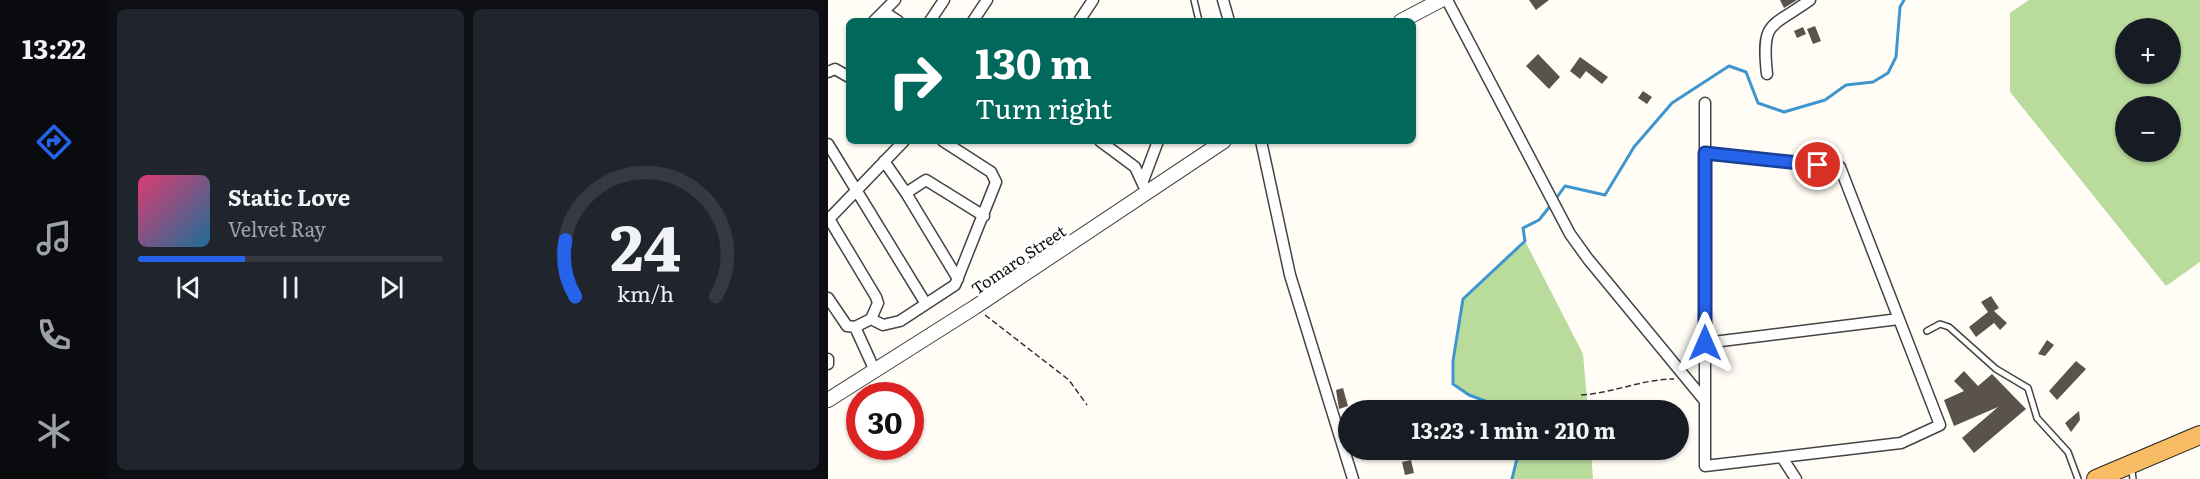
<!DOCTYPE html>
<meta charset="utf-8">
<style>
:root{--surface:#171b24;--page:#20242c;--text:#f1f3f6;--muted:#9ea1a6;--line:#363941;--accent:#2563eb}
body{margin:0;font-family:Literata,serif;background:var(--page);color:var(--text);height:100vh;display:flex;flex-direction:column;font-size:22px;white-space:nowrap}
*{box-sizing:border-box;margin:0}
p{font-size:20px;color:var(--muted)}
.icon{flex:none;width:33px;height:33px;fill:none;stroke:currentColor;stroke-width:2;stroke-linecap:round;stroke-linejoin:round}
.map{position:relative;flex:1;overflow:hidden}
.sheet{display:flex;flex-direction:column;gap:9px;padding:9px;background:#0d0f14;width:720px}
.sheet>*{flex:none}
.top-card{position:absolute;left:18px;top:18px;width:570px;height:126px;border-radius:9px;box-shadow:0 2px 4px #0004;background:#00695c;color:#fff;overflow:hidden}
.fabs{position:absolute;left:1287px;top:18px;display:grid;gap:12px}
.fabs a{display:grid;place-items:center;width:66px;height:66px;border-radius:50%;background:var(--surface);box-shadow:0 2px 4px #0004;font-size:30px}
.speed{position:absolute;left:18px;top:382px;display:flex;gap:12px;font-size:30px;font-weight:700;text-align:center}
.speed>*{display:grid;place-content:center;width:78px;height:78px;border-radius:50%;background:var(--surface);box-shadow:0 2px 4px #0004;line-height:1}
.speed .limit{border:9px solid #d22;background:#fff;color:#111}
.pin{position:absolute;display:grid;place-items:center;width:51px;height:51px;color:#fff;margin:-26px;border:3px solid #fff;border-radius:50%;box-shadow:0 2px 6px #0007}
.me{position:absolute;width:66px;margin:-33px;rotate:0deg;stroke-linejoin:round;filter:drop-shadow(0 0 4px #0008)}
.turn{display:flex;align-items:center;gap:21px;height:126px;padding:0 30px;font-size:27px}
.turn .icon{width:78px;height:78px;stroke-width:2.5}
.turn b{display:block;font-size:42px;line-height:51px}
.sheet .widget{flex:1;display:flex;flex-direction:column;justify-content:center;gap:9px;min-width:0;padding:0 21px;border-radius:9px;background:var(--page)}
.sheet .dial{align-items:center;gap:0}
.dial svg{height:156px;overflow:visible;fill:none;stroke:var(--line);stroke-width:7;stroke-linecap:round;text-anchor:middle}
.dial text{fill:var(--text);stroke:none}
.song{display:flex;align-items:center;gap:18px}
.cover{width:72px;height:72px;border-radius:9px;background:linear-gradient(135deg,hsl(340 70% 55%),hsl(200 70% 35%))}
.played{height:6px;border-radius:3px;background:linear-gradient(90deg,var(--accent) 35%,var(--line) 35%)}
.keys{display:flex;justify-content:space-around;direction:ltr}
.sheet .tiles{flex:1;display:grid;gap:9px;grid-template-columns:repeat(2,1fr)}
.trip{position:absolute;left:510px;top:400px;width:351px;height:60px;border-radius:30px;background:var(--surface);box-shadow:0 2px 4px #0004;font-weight:700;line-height:60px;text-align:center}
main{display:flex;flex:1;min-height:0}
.menu{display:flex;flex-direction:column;width:108px;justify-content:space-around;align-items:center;background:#090b0e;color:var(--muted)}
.menu .icon{width:42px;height:42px}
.menu .current{color:var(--accent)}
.menu b{font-size:27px;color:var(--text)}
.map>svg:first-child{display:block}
.forest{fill:#b9dc9c;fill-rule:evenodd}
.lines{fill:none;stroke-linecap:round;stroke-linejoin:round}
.stream{stroke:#3f96cf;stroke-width:3}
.building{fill:#5a524d}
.service-casing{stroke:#444;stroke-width:8}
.minor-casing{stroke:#444;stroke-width:13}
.tertiary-casing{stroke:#444;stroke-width:16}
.trunk-casing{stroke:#222;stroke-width:20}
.path{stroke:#333;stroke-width:1.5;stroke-dasharray:6 3;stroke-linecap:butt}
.service{stroke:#fff;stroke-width:5}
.minor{stroke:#fff;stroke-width:10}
.tertiary{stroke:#fff;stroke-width:14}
.trunk{stroke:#f7bc64;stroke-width:18}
.route-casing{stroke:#184099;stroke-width:15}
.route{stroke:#2563eb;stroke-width:10}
.labels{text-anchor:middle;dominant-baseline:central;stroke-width:6;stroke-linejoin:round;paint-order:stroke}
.street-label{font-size:16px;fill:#111;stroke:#fff}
</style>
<main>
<nav class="menu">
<b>13:22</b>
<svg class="icon current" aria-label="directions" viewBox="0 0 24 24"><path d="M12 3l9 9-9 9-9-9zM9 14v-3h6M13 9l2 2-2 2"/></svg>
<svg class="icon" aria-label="music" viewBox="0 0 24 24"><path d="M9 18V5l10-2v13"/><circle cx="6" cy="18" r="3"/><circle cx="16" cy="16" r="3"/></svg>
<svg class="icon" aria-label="phone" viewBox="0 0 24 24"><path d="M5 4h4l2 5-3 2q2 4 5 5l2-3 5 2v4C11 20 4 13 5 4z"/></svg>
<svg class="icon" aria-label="climate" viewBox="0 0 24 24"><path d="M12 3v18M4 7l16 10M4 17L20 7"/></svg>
</nav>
<section class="sheet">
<div class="tiles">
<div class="widget">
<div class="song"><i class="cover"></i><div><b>Static Love</b><p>Velvet Ray</p></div></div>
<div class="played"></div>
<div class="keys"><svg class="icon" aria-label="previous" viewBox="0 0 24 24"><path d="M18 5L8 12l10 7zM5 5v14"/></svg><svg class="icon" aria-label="pause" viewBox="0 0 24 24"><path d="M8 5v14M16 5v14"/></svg><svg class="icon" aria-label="next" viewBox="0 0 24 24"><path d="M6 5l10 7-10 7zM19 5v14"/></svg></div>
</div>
<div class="widget dial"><svg viewBox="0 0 100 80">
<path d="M14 69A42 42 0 1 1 86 69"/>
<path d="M14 69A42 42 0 0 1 9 40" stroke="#2563eb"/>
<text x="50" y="56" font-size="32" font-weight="700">24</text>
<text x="50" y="72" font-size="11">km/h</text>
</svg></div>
</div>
</section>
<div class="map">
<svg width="1372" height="479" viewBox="0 0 1372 479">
<rect width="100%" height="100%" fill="#fffdf5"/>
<path class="forest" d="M 1201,0 L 1372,0 L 1372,262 L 1338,286 L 1182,92 L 1182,13 ZM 1298,28 L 1342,28 L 1342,74 L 1298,74 ZM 1298,106 L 1342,106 L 1342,152 L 1298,152 Z
M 697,241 L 755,354 L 760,411 L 684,411 L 641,395 L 625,384 L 625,361 L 635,299 Z
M 691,450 L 763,450 L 765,479 L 684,479 Z"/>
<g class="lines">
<path class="stream" d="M 727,200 L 737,186 L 777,195 L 806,147 L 844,103 L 901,66 L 918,72 L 930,103 L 956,112 L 997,100 L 1018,85 L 1045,82 L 1060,73 L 1068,57 L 1072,7 L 1076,0
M 684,411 L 641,395 L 625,384 L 625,361 L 635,299 L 697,241 L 695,228 L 711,220 L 723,205
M 684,479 L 691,450"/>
</g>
<path class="building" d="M 701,0 L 721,0 L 708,10 Z
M 952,0 L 969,0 L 956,8 Z
M 987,26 L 993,41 L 985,44 L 979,29 Z
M 975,27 L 978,34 L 969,38 L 966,31 Z
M 710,54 L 732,77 L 721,89 L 698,66 Z
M 752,57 L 780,77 L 774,84 L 758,71 L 752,79 L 742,71 Z
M 815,91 L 824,97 L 819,104 L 810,98 Z
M 1163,296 L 1171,308 L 1166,311 L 1179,323 L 1172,330 L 1166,323 L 1148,337 L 1141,327 L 1160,312 L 1153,302 Z
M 1219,340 L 1226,345 L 1217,356 L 1210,354 Z
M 1248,361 L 1258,369 L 1229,400 L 1221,391 Z
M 1136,371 L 1150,386 L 1164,374 L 1198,409 L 1146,453 L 1134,438 L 1170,407 L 1126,426 L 1116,400 L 1136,391 L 1126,381 Z
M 515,388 L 520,406 L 511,409 L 508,390 Z
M 1251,411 L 1252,420 L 1243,432 L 1237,423 Z
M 583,460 L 586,473 L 577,475 L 574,462 Z"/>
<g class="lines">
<g class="service-casing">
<path id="service" d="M 366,0 L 371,21
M 1099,331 L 1112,324 L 1121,327 L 1168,369 L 1200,388 L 1209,418 L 1240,452 L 1250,479
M 1304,471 L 1305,479"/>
</g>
<g class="minor-casing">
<path id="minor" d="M 395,0 L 401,21
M 619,0 L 742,234 L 760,259 L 877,401
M 56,12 L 70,21
M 46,21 L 67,0
M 102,21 L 116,0
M 145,21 L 159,0
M 251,21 L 265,0
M 0,72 L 7,69 L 21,77
M 939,74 C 933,20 943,28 982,0
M 877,103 L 877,466 L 1073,443 L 1112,425 L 1012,167 L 877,153
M 272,141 L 307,167 L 319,193
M 433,141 L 462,275 L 525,479
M 0,144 L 98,304
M 56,161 L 78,193
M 315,181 L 330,141
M 0,217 L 48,297 L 50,303 L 43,319 L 55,325 L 72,321 L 127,285 L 168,182 L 163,172 L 115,141
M 0,220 L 76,141
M 130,279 L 78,193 L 98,180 L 156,216
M 0,298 L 19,326 L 27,327 L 43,319
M 27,327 L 47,371
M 877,343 L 1071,319
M 0,359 L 0,364
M 955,459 L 968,479"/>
</g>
<g class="tertiary-casing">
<path id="tertiary" d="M 573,21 L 613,0
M 0,400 L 147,307 L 396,141"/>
</g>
<g class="trunk-casing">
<path id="trunk" d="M 1268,479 L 1372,435"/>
</g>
<path class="path" d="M 157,315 L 241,380 L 259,405
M 753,395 C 785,393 815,379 846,379"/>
<use href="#service" class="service"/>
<use href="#minor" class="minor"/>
<use href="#tertiary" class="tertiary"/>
<use href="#trunk" class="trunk"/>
</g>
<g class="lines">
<g class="route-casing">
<path id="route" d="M 877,343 L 877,153 L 990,165"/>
</g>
<use href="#route" class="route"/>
</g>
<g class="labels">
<g class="street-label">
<text transform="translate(190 259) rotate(-34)">Tomaro Street</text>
</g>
</g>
</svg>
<div class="fabs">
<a>+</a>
<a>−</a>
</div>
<div class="speed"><div class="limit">30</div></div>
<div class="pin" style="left:990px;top:165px;background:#d93025"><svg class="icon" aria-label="arrive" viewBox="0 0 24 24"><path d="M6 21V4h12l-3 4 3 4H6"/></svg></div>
<svg class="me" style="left:877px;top:343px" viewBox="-20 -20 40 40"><path d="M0-17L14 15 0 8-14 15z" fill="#2563eb" stroke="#fff" stroke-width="4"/></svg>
<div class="trip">13:23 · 1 min · 210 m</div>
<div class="top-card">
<div class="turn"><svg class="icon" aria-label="right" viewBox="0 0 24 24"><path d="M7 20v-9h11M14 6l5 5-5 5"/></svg><div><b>130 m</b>Turn right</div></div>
</div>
</div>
</main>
